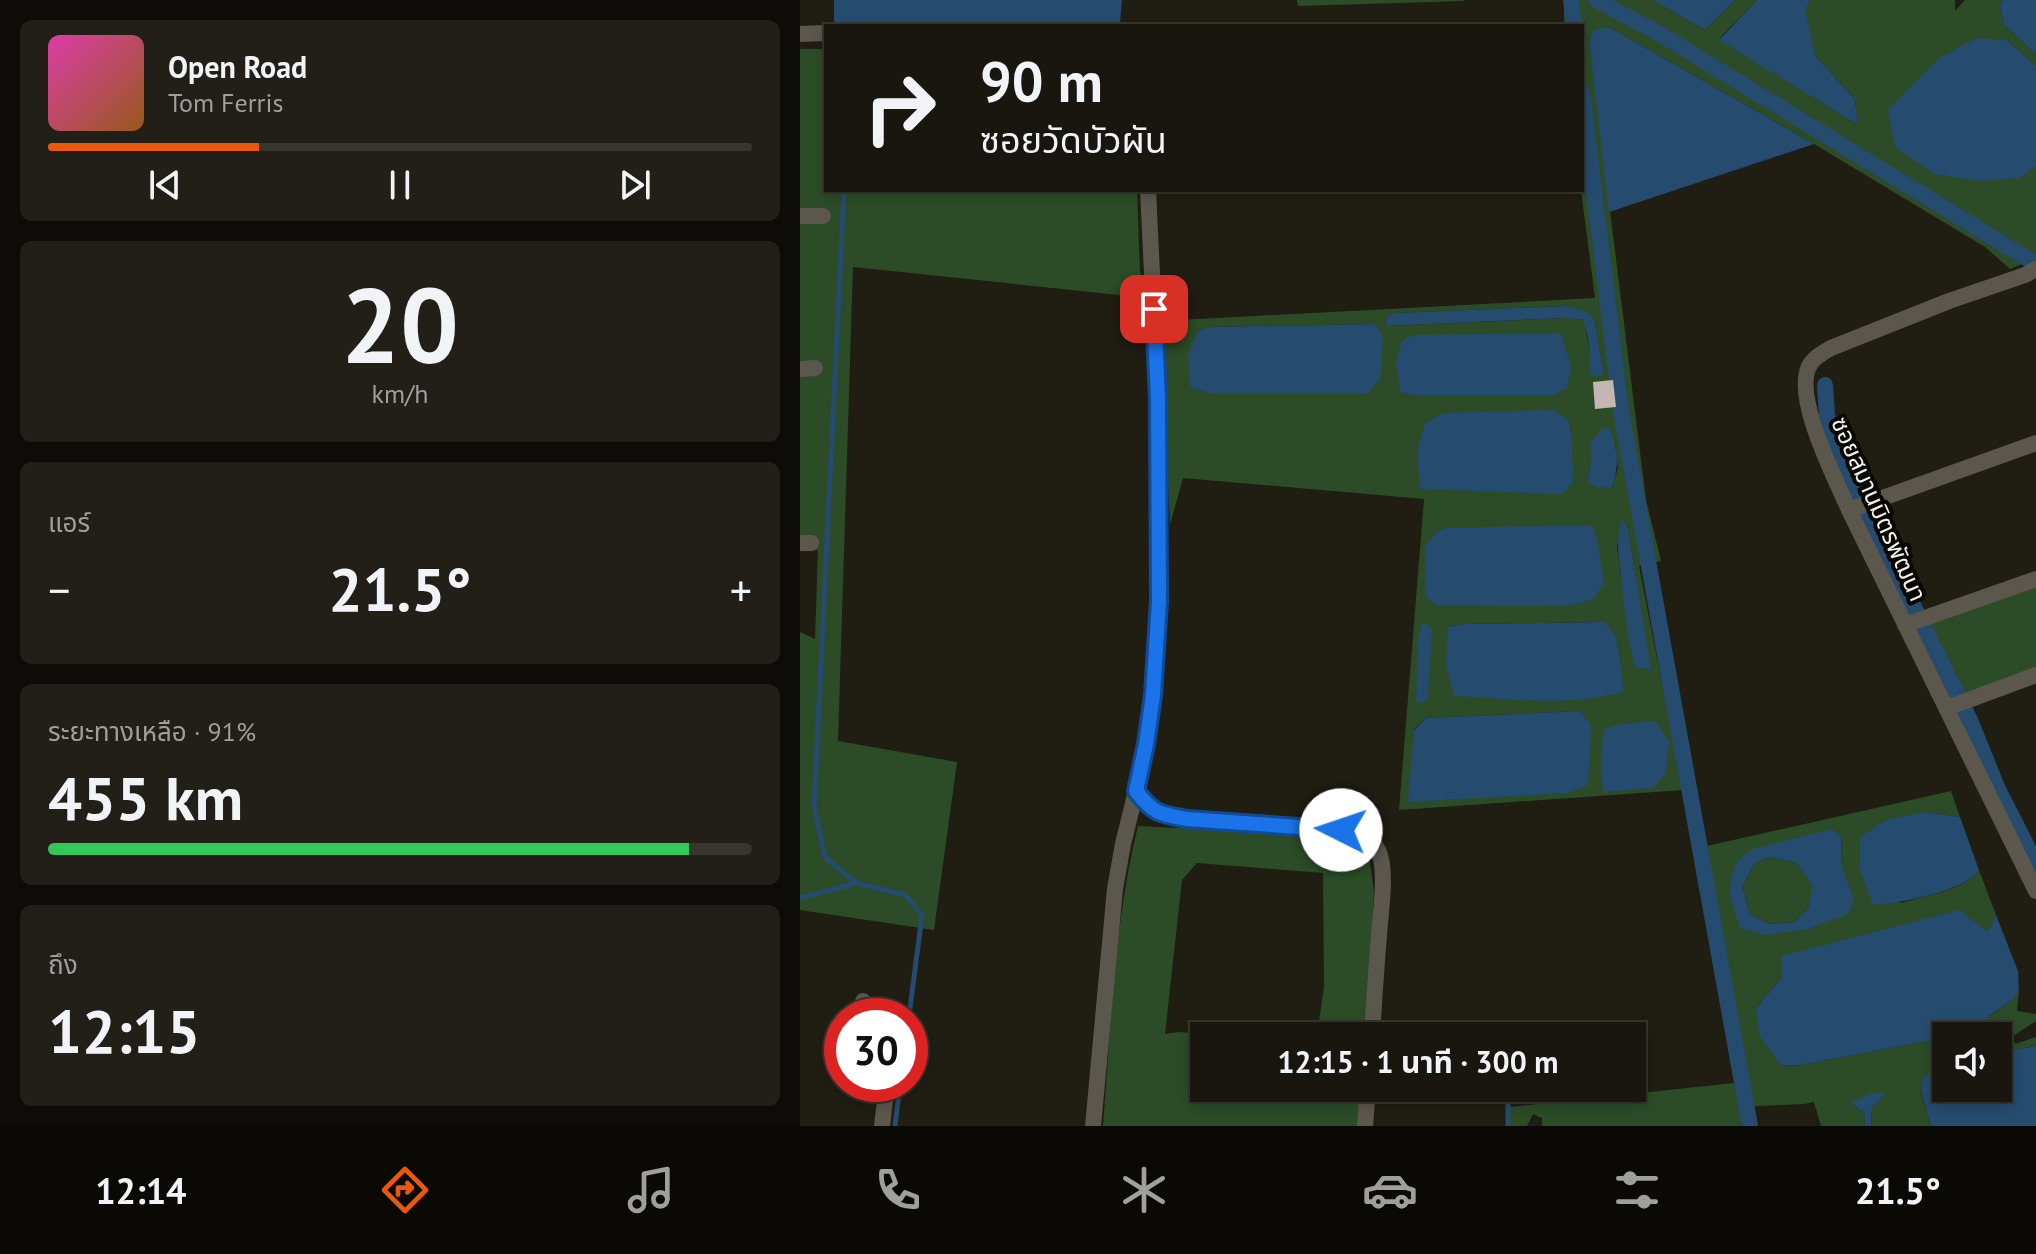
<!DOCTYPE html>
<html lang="th">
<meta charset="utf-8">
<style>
:root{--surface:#18160e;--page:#211f17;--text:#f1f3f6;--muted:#9f9f9e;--line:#36352e;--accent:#ea580c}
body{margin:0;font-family:"PT Sans","Noto Sans Thai",sans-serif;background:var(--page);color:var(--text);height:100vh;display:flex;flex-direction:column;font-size:30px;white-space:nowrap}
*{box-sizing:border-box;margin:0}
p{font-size:26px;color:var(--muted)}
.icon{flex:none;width:44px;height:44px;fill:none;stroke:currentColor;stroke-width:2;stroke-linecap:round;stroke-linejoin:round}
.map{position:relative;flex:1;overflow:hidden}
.drawer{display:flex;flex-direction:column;gap:20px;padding:20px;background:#0d0c08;width:800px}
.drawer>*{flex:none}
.banner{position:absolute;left:24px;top:24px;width:760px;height:168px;border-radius:0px;box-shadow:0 4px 12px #0003,0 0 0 2px var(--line);background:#18160e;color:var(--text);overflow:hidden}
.tools{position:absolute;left:1132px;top:1022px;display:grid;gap:16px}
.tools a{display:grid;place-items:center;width:80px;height:80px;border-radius:0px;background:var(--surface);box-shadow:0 4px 12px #0003,0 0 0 2px var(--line);font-size:40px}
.speed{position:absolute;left:24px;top:998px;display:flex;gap:16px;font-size:40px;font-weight:700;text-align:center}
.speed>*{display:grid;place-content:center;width:104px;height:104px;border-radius:50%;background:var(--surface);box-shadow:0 4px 12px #0003,0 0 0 2px var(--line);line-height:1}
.speed .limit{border:12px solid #d22;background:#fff;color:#111}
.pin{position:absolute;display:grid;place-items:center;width:68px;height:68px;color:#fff;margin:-34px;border-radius:16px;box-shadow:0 4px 12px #0006}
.me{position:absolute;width:88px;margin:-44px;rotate:274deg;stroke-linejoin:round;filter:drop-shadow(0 0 6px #0008)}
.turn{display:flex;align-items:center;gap:28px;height:168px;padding:0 24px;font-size:36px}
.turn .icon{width:104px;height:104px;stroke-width:2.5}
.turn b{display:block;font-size:56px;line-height:68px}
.big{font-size:60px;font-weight:700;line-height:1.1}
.drawer .tile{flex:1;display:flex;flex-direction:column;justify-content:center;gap:12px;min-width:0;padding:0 28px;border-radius:12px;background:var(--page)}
.drawer .dial{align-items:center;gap:0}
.dial b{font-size:104px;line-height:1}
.song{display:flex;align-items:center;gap:24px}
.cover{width:96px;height:96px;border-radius:12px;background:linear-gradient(135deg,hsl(320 70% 55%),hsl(30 70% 35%))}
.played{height:8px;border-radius:4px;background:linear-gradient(90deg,var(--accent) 30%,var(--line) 30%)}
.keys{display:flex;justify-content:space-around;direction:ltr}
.heat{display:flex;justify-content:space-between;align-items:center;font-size:44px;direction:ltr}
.charge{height:12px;border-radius:6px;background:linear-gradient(90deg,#34c759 91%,var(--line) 0)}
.trip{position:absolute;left:390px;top:1022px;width:456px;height:80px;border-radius:0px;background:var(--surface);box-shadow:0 4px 12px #0003,0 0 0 2px var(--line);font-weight:700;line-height:80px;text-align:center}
.dock{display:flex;height:128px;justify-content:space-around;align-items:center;background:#0a0906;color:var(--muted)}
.dock .icon{width:56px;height:56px}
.dock .on{color:var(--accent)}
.dock b{font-size:36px;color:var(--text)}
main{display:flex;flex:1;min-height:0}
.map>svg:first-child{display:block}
.green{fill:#2b4c27;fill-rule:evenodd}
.water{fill:#254b6f;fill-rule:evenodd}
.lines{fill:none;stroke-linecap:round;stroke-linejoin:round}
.stream{stroke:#254b6f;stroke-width:5}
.canal{stroke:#254b6f;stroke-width:16}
.building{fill:#c4b6b1}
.street{stroke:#5b574d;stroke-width:16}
.route-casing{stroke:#114b97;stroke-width:20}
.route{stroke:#1a73e8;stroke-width:14}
.labels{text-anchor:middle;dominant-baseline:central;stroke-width:8;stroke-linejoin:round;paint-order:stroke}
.street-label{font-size:24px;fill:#f5f3ec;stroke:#080704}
</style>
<main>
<section class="drawer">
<div class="tile">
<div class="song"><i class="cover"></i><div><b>Open Road</b><p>Tom Ferris</p></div></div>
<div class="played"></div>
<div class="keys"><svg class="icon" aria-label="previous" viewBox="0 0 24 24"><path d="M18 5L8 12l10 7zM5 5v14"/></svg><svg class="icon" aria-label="pause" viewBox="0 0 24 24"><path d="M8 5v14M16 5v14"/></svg><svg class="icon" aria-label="next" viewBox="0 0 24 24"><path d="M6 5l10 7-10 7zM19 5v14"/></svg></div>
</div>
<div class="tile dial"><b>20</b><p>km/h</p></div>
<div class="tile"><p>แอร์</p>
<div class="heat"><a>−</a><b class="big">21.5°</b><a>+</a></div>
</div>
<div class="tile"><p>ระยะทางเหลือ · 91%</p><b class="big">455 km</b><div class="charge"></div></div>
<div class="tile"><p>ถึง</p><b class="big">12:15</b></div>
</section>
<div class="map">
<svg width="1236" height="1126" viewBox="0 0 1236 1126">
<rect width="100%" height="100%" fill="#201d13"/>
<path class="green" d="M 497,0 L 664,0 L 664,1 L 498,6 Z
M 764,0 L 852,0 L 905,30 L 935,0 L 957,0 L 919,39 L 1058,125 L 1055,99 L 1016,57 L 1004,10 L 1010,0 L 1155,0 L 1155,11 L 1165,0 L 1203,0 L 1200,5 L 1204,25 L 1236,54 L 1236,66 L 1207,40 L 1221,178 L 1236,166 L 1236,258 L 1210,269 L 1185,247 L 1014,144 L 809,27 L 792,32 L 789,42 L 846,500 L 861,561 L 839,566 L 883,790 L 599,810 L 624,499 L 383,478 L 370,525 L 361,321 L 795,298 L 781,190 L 782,26 L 764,26 ZM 764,306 L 794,318 L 804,374 L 789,373 L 791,359 L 784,320 L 766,318 L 586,326 L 585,319 L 596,313 ZM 575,324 L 567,394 L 413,394 L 398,331 L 408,327 ZM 643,413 L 682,413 L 771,429 L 770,443 L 773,482 L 621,489 L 617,451 ZM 815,444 L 818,468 L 812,487 L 787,481 L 791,462 ZM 822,519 L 828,529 L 850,668 L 821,578 L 817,546 ZM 805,622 L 816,636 L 821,664 L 822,692 L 648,627 L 664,624 ZM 779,711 L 613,730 L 626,718 Z
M 0,49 L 26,49 L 26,190 L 337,190 L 340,271 L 345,291 L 329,296 L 53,267 L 38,741 L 157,762 L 134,930 L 0,910 L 0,632 L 15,639 L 18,550 L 0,549 Z
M 1236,587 L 1236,668 L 1151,700 L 1118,632 L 1123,625 Z
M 1151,791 L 1160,817 L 1125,812 L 1100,903 C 1123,896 1166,890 1179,870 L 1196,915 L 1189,932 L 982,977 L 956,1008 L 981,1066 L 1001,1065 L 1146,1037 L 1146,1068 L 1123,1077 L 1121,1092 L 1131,1126 L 1071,1126 L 1072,1107 L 1085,1093 L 1071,1093 L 1052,1104 L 1064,1113 L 1065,1126 L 1021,1126 L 1014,1102 L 1004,1104 L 939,1107 L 942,1126 L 742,1126 L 742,1118 L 733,1114 L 727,1126 L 710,1126 L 709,1107 L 934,1083 L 893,849 ZM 1041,836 L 1042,867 L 1008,929 L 940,928 L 938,860 Z
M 338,826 L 527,835 L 560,840 L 570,862 L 574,892 L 566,1036 L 517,1036 L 524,987 L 523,873 L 397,863 L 382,880 L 365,1034 L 378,1032 L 441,1036 L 404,1036 L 404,1088 L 562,1088 L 558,1126 L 303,1126 C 311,1026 314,923 338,826 Z
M 970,857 L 996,863 L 1013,885 L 1009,907 L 994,922 L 969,924 L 950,914 L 942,887 L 955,863 Z
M 1219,990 L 1217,1011 L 1236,1014 L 1236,1021 L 1213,1036 L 1215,1044 L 1236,1037 L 1236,1046 L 1198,1053 L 1198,1036 L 1147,1036 C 1173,1025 1203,1013 1219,990 Z"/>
<path class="water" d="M 34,0 L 322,0 L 320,23 L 148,23 L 34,26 Z
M 852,0 L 935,0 L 905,30 Z
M 957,0 L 1010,0 L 1005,10 L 1016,57 L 1055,99 L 1058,125 L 919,40 Z
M 1203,0 L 1236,0 L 1236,54 L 1204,25 L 1200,5 Z
M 809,27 L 1014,144 L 809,212 L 789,42 L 792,31 Z
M 1176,38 L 1207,40 L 1236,66 L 1236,166 L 1221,178 L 1180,181 L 1134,174 L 1095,147 L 1088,110 L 1139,58 Z
M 764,306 L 784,311 L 794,318 L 804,374 L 796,377 L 789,373 C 791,355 789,337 783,320 L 766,318 L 586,326 L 585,318 L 596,313 Z
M 575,324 L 583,338 L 580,379 L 567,394 L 413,394 L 390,387 L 388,355 L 398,331 L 408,327 Z
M 761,333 L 771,368 L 767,388 L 753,395 L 613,395 L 600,392 L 596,362 L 602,341 L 612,335 Z
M 754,410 C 759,414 765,417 769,423 C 772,428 773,472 773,482 L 762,494 L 620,489 L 617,451 L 625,423 L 643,413 Z
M 809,428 C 818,451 820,463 812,487 L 797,488 L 787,481 L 791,462 L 790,442 L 802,429 Z
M 822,518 L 828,529 L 851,669 L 835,668 C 828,641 825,614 822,586 C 820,563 814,541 822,518 Z
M 792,525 L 797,539 L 804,583 L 793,599 L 767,606 L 636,605 L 625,596 L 625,545 L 638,531 L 645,528 Z
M 622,622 L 632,629 L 628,692 L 627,701 L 616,702 L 618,638 Z
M 805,622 L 816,636 L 821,664 L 823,692 C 768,707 710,699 654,696 L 646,664 L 648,627 L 664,624 Z
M 780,711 L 791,725 L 788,785 L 767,793 L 608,802 L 614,730 L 626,718 Z
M 856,721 L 869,743 L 866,773 L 853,788 L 803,792 L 801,771 L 803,730 L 821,724 Z
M 1125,812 L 1160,817 L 1179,870 C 1165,892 1099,903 1073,905 L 1060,869 L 1060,837 L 1086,820 Z
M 1032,829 L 1041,836 L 1042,867 L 1054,899 L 1048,914 L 1008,929 L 964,935 L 940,928 L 930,896 L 931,876 L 938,860 L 953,849 ZM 970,857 L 996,863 L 1012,885 L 1009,907 L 994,922 L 969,924 L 950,914 L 942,887 L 955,863 Z
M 1159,910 L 1188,932 L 1196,915 L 1218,971 L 1219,990 L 1212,1000 L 1178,1024 L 1142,1038 L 1001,1065 L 981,1066 L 959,1035 L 956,1008 L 982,977 L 982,956 Z
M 1236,1046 L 1236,1126 L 1131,1126 L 1121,1091 L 1123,1076 L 1146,1068 L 1146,1088 L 1198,1088 L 1198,1053 Z
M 1071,1093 L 1087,1093 L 1072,1107 L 1071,1126 L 1065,1126 L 1064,1113 L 1051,1103 Z"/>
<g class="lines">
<path class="stream" d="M 44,190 L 14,806 L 25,857 L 56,883
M 0,898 L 56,883 L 105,895 L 122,915 L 109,1016
M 708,1088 L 708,1126
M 95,1126 L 100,1084"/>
<path class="canal" d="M 771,0 L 774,26
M 796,0 L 860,34 L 1236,264
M 782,92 L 821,411 L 950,1126
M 1025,385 L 1027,415 L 1037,452 L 1170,720 L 1197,787 L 1236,864"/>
</g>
<path class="building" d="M 813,380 L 816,407 L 795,409 L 793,382 Z"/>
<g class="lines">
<path class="street" d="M 0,34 L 26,33
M 348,190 L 358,399 L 359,601 L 353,695 L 346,744 L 336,791 C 354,814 359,814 387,819 L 541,830 C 556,833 570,835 578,850 C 588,871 580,913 579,936 C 576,970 574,1003 572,1036
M 0,216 L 23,216
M 1236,269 L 1225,275 L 1149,301 L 1031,348 C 1024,352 1016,356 1011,363 C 990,392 1036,480 1049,510 L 1236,891
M 0,369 L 15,368
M 1049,510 L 1236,443
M 0,543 L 11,543
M 1105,625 L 1236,579
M 1147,708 L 1236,675
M 62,1016 L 63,1001
M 82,1126 L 87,1084
M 293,1126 L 315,889 L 323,844 L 336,791
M 565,1126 L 568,1088"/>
</g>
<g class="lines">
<g class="route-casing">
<path id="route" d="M 354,309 L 358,399 L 359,601 L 353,695 L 346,744 L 336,791 C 354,814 359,814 387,819 L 541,830"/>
</g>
<use href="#route" class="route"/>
</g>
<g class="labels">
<g class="street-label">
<text transform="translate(1079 509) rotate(66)">ซอยสมานมิตรพัฒนา</text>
</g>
</g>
</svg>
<div class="tools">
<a><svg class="icon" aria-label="sound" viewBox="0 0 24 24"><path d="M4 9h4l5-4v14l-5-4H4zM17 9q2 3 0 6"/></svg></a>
</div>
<div class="speed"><div class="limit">30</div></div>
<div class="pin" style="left:354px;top:309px;background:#d93025"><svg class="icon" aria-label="arrive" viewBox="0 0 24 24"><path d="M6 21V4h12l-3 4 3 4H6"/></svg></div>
<svg class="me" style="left:541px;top:830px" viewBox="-20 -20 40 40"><circle r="19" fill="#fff"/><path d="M0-13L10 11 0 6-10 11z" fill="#1a73e8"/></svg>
<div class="trip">12:15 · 1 นาที · 300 m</div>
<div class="banner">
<div class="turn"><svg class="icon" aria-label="right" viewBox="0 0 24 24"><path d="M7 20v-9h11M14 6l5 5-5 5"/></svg><div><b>90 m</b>ซอยวัดบัวผัน</div></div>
</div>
</div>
</main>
<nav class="dock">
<b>12:14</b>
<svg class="icon on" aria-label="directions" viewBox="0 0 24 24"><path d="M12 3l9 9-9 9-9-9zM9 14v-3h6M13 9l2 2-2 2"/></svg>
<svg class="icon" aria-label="music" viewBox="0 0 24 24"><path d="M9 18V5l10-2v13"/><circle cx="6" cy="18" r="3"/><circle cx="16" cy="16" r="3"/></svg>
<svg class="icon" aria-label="phone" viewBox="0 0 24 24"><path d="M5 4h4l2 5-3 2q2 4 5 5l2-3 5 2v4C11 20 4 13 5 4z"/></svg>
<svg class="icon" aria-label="climate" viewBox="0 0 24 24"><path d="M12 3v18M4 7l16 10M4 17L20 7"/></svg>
<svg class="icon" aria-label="car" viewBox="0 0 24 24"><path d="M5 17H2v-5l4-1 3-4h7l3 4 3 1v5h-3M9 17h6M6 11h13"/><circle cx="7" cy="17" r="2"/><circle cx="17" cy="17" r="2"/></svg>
<svg class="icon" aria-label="filters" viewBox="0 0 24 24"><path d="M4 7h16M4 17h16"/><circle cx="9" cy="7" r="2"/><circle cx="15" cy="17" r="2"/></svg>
<b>21.5°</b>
</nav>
